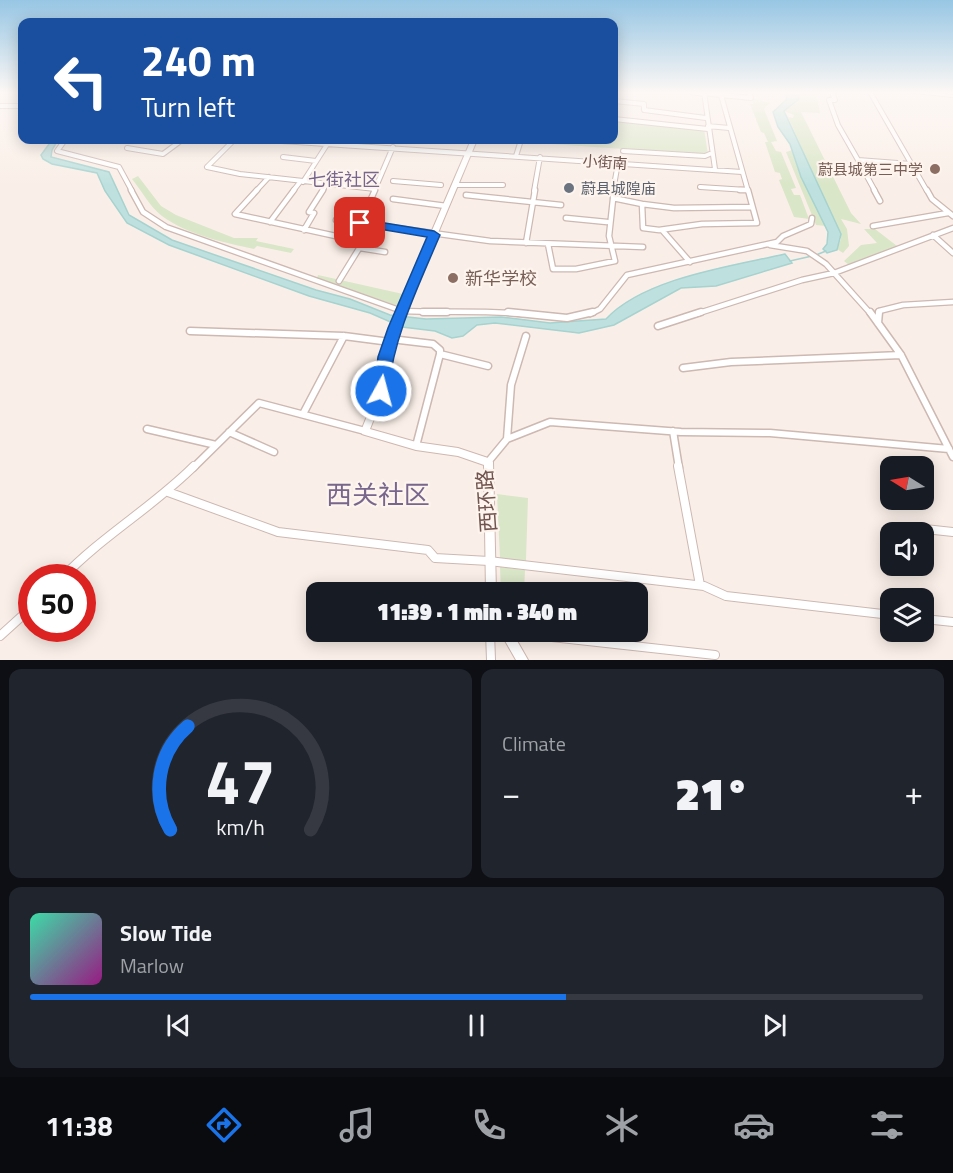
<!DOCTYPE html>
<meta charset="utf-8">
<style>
:root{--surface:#171b24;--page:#20242c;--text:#f1f3f6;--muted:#9ea1a6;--line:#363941;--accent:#1a73e8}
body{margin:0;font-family:"Titillium Web","Noto Sans SC",sans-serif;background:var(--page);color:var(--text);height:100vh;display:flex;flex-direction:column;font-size:22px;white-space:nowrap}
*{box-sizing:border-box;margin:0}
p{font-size:20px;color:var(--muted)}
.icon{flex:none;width:33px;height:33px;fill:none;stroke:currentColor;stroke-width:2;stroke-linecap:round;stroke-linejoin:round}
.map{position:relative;height:660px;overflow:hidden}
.drawer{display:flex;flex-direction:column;gap:9px;padding:9px;background:#0d0f14;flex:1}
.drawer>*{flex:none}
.hud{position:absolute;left:18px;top:18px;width:600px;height:126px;border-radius:12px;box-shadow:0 3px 15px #0003;background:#1a4fa0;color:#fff;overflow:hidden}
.needle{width:39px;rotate:281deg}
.controls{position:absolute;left:880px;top:456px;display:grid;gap:12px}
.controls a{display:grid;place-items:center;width:54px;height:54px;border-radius:12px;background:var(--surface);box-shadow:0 3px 15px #0003;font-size:30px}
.speed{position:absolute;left:18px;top:564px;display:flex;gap:12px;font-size:30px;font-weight:700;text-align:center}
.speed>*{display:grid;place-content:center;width:78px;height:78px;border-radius:50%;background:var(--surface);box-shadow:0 3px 15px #0003;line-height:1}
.speed .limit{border:9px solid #d22;background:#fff;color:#111}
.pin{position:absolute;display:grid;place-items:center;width:51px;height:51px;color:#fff;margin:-26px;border-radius:12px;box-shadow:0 3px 9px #0006}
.me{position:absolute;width:66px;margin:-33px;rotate:7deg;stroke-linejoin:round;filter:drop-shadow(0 0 4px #0008)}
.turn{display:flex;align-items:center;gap:21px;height:126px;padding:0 24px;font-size:27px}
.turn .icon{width:78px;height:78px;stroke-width:2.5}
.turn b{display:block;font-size:42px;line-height:51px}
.big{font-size:45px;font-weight:800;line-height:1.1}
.drawer .card{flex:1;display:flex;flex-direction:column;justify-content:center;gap:9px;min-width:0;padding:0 21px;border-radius:12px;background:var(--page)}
.drawer .dial{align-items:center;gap:0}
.dial svg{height:156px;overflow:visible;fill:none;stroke:var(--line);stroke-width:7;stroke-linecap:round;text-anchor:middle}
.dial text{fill:var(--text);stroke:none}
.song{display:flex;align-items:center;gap:18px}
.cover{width:72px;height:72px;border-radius:9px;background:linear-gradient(135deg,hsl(160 70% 55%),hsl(310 70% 35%))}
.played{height:6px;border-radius:3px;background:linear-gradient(90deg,var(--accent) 60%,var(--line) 60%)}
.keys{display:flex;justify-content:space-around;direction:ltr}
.heat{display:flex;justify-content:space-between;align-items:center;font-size:33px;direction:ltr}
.drawer .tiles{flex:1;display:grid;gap:9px;grid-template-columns:1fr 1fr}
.card:last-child{grid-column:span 2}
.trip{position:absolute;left:306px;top:582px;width:342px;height:60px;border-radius:12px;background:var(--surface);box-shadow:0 3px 15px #0003;font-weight:800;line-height:60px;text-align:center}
.dock{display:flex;height:96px;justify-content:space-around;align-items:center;background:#090b0e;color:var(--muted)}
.dock .icon{width:42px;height:42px}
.dock .current{color:var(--accent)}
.dock b{font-size:27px;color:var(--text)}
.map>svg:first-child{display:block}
.green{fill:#dae6c8}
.water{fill:#bee1df;stroke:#a6d2cf;stroke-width:1.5}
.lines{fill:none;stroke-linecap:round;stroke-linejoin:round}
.stream{stroke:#a6d2cf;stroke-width:1.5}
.minor-far3-casing{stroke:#cdb8b2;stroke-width:6}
.minor-far2-casing{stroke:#cdb8b2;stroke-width:7}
.minor-far1-casing{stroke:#cdb8b2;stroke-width:9}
.minor-casing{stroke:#cdb8b2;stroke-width:10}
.secondary-casing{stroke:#cfb7b0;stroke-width:2}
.minor-far3{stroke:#fff;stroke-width:4}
.minor-far2{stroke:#fff;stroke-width:4.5}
.minor-far1{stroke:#fff;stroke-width:6}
.minor{stroke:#fff;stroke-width:8}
.secondary{fill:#fff;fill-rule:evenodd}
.route{fill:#1a73e8;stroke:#114b97;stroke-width:1.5}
.education-dot{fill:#8d6e63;stroke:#fdf4ee;stroke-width:2}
.worship-dot{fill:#6b7280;stroke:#fdf4ee;stroke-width:2}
.labels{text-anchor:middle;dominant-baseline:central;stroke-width:4.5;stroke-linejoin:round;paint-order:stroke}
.far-street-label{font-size:15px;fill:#71544f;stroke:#fdf4ee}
.far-education-label{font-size:15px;fill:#785e54;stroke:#fdf4ee;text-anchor:end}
.far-worship-label{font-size:15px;fill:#5b616d;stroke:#fdf4ee;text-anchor:start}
.far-quarter-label{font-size:18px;fill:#78668d;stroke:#fdf4ee}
.education-label{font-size:18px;fill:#785e54;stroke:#fdf4ee;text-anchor:start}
.near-street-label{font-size:21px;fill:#71544f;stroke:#fdf4ee}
.near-quarter-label{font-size:26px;fill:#78668d;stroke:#fdf4ee}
</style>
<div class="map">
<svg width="953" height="660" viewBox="0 0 953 660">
<rect width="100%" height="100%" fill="#faefe8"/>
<path class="green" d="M 797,92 L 813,92 L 818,101 L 820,113 L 801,112 L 851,213 L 861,224 L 841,219 L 847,229 L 849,246 L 843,253 L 837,249 L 841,239 L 788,117 L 793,118 L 794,115 L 784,111 L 796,103 Z
M 752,98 L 770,103 L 764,109 L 777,141 L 771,142 L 776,151 L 781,152 L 796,188 L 791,189 L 794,195 L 800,195 L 809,219 L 794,217 L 779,180 L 782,179 L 780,173 L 775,172 L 765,142 L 768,142 L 764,133 L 761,132 L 750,104 L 753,104 Z
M 614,120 L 704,129 L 708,155 L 523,142 L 524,140 L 614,140 Z
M 793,150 L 801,177 L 826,226 L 816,225 L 786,152 Z
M 138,176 L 161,206 L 176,215 L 234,238 L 258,238 L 256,241 L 294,249 L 291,253 L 257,246 L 254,249 C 225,243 186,234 162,216 C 149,206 142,191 132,179 Z
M 864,229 L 875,229 L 897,246 L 849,265 L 844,261 L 861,245 L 877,243 Z
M 318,275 L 403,294 L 398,306 L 317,278 Z
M 497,494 L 528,498 L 526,561 L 500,558 Z
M 500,567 L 525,570 L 524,592 L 501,592 Z"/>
<path class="water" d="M 787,92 L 797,92 L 799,99 L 784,111 L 841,234 L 837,250 L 827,253 L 823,249 L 827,244 L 828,232 L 801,177 L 790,144 L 778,127 L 773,112 L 786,100 Z
M 52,140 L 58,140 L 52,150 L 51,157 L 109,172 L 129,215 L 172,240 L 316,290 L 350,299 L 390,315 L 426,319 L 501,317 L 550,323 L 606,319 C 644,278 732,266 785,254 L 792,263 L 716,286 L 681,288 L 614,325 L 579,333 L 495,323 L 477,325 L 463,336 L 452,338 L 435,331 L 402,327 L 370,313 L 309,296 L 169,245 L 127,223 L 105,191 L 97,173 L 52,164 L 43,159 L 41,155 Z"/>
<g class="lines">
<path class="stream" d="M 816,255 L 826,251
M 790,261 L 812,256"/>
<g class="minor-far3-casing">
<path id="minor-far3" d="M 691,92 L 704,94
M 704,92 L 715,169
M 832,92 L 835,100 L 829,100 L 838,125 L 858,160 L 911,164
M 870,92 L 927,191
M 704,93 L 721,95 L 748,191
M 721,95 L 751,98 L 749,92
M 614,101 L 644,104 L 644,110 L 706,118
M 0,106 L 22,106
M 614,119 L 708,129
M 708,126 L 729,128
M 65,140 L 57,151 L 119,167 L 132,191
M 267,140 L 742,172
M 431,140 L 459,140
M 127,148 L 163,154 L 182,140
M 623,151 L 705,156 L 712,153
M 516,156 L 521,140
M 283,157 L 316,161
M 858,160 L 875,191
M 207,167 L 240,174 L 375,189 L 374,191
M 207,167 L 234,140
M 393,181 L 441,185
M 303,182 L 328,143
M 455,185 L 503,185
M 700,187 L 747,190
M 375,189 L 393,147
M 256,191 L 269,177
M 293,191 L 300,182
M 322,191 L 326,185
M 534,191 L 540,157
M 613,191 L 618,163"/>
</g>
<g class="minor-far2-casing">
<path id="minor-far2" d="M 131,190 L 143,212 L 166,227 L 402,311 C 443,313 483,310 523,314
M 257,190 L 235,214 L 363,242 L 373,225
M 375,190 L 360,223 L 490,241 L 643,247
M 740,190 L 747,190
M 874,190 L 880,201
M 927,190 L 932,199 L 953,216
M 466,195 L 561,205
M 613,198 L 642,204 L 643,228 L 659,230 L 702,224 L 757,223 L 748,190
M 393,199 L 446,206
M 642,204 L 674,208 L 752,207
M 566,218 L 607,222
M 336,220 L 360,223
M 270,222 L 294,190
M 873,226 L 948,213
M 304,230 L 314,213 L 309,212 L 323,190
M 662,230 L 690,262
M 933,235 L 953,253
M 526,243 L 535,190
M 548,244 L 553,269 L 576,269 L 615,261 L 609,236 L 614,190
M 770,245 L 807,251 L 826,264 L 871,314
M 360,248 L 385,252
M 339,281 L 363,242
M 590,314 L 600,309 L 627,275 L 777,242 L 783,236 L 811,224 L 812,218
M 696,314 L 802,280 L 834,273 L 953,228
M 879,314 L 879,311 L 903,305 L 953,302"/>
</g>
<g class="minor-far1-casing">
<path id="minor-far1" d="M 423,312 L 447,312
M 508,312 L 567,318 L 593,312
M 870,312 L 901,355 L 953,457
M 878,323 L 879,312
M 658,326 L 701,312
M 190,331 L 344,336 L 390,342
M 391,339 L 433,344 L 440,350 L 440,354 L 488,366
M 683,368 L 731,362 L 901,355
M 303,414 L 344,336
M 147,429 L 216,445
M 673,431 L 679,468
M 229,432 L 274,452
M 507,439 L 511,385 L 526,336
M 416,446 L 440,354
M 488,462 L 507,439 L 550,422 L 681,432 L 770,433 L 949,449
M 193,468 L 259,403 L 365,431"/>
</g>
<g class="minor-casing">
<path id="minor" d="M 678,466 L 700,585
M 168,492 L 278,532 L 428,550 L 435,558 L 489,561 L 704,586 L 726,596 L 891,615
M 925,529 L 953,532
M 62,578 C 102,536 153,507 194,466
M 924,619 L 953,622
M 490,632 L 491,660
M 506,632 L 715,655
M 0,636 L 32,607"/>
</g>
<g class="secondary-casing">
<path id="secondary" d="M 905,92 L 928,92 L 953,95 L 953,97 Z
M 471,140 L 477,140 L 398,328 L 389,357 L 387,386 L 370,429 L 416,442 L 458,448 L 491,459 L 493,462 L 496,592 L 486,592 L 484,465 L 458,456 L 416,450 L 365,435 L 362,434 L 361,431 L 379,386 L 381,357 L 390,328 Z
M 500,632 L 512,632 L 528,660 L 516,660 Z"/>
</g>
<use href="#minor-far3" class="minor-far3"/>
<use href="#minor-far2" class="minor-far2"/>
<use href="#minor-far1" class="minor-far1"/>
<use href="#minor" class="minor"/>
<use href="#secondary" class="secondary"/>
</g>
<linearGradient id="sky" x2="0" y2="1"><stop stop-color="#97c6e4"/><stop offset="0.5" stop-color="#fdf8f5"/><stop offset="1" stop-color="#fdf8f5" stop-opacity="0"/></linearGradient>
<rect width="953" height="185" fill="url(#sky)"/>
<path class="route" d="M 360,219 L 434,231 L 440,235 C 418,287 394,335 388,391 L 381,398 L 374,391 L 378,357 L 388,328 L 427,237 L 356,225 L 355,223 Z"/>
<g class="education-dot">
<circle cx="935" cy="169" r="6"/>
<circle cx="453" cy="278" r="6"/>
</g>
<circle class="worship-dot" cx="569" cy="188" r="6"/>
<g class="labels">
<g class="far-street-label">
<text transform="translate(605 162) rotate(4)">小街南</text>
</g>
<g class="far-education-label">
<text x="923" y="169">蔚县城第三中学</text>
</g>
<g class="far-worship-label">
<text x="581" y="188">蔚县城隍庙</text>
</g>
<g class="far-quarter-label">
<text x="344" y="179">七街社区</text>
</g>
<g class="education-label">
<text x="465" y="278">新华学校</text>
</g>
<g class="near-street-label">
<text transform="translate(486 501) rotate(-94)">西环路</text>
</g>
<g class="near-quarter-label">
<text x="378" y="494">西关社区</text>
</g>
</g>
</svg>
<div class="controls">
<a><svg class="needle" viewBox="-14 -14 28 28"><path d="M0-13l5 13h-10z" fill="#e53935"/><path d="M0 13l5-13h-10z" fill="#9ea1a6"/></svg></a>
<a><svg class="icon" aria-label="sound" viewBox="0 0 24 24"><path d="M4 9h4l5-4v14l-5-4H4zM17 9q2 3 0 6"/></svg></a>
<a><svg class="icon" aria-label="layers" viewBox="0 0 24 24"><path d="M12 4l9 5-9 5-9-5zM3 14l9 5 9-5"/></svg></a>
</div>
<div class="speed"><div class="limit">50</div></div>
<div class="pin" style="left:360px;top:223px;background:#d93025"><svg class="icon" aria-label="arrive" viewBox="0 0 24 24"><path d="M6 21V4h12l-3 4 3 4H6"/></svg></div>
<svg class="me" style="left:381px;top:391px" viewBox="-20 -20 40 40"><circle r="17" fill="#1a73e8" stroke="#fff" stroke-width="3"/><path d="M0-11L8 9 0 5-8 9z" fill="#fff"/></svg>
<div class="trip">11:39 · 1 min · 340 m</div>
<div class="hud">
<div class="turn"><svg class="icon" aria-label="left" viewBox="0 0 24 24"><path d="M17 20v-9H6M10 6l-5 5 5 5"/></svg><div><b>240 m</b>Turn left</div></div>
</div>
</div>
<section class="drawer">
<div class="tiles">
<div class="card dial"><svg viewBox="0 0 100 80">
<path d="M14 69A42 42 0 1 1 86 69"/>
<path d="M14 69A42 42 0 0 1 23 16" stroke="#1a73e8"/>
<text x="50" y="56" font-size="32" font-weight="700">47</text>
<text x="50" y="72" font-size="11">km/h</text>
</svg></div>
<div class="card"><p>Climate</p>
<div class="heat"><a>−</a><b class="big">21°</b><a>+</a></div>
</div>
<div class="card">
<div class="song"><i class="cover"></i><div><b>Slow Tide</b><p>Marlow</p></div></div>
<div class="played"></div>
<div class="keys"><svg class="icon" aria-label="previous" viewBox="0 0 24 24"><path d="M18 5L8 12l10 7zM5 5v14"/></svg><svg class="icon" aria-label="pause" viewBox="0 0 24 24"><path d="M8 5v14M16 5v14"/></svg><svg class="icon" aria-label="next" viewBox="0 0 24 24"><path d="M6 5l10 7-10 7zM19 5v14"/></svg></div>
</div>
</div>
</section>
<nav class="dock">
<b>11:38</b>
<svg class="icon current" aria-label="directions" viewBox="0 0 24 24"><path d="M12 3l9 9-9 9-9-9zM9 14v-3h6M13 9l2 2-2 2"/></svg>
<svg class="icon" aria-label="music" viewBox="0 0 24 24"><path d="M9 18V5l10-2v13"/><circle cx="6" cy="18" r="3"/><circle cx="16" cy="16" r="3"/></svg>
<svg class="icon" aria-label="phone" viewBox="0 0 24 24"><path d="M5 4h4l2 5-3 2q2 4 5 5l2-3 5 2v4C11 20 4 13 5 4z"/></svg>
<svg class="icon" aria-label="climate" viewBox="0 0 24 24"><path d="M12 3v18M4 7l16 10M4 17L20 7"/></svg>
<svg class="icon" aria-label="car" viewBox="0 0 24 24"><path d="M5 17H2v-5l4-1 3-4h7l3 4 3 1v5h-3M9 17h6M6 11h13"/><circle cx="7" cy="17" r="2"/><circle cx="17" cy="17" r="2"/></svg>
<svg class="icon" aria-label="filters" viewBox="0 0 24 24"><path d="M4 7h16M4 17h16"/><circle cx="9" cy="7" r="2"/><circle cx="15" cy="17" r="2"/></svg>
</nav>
